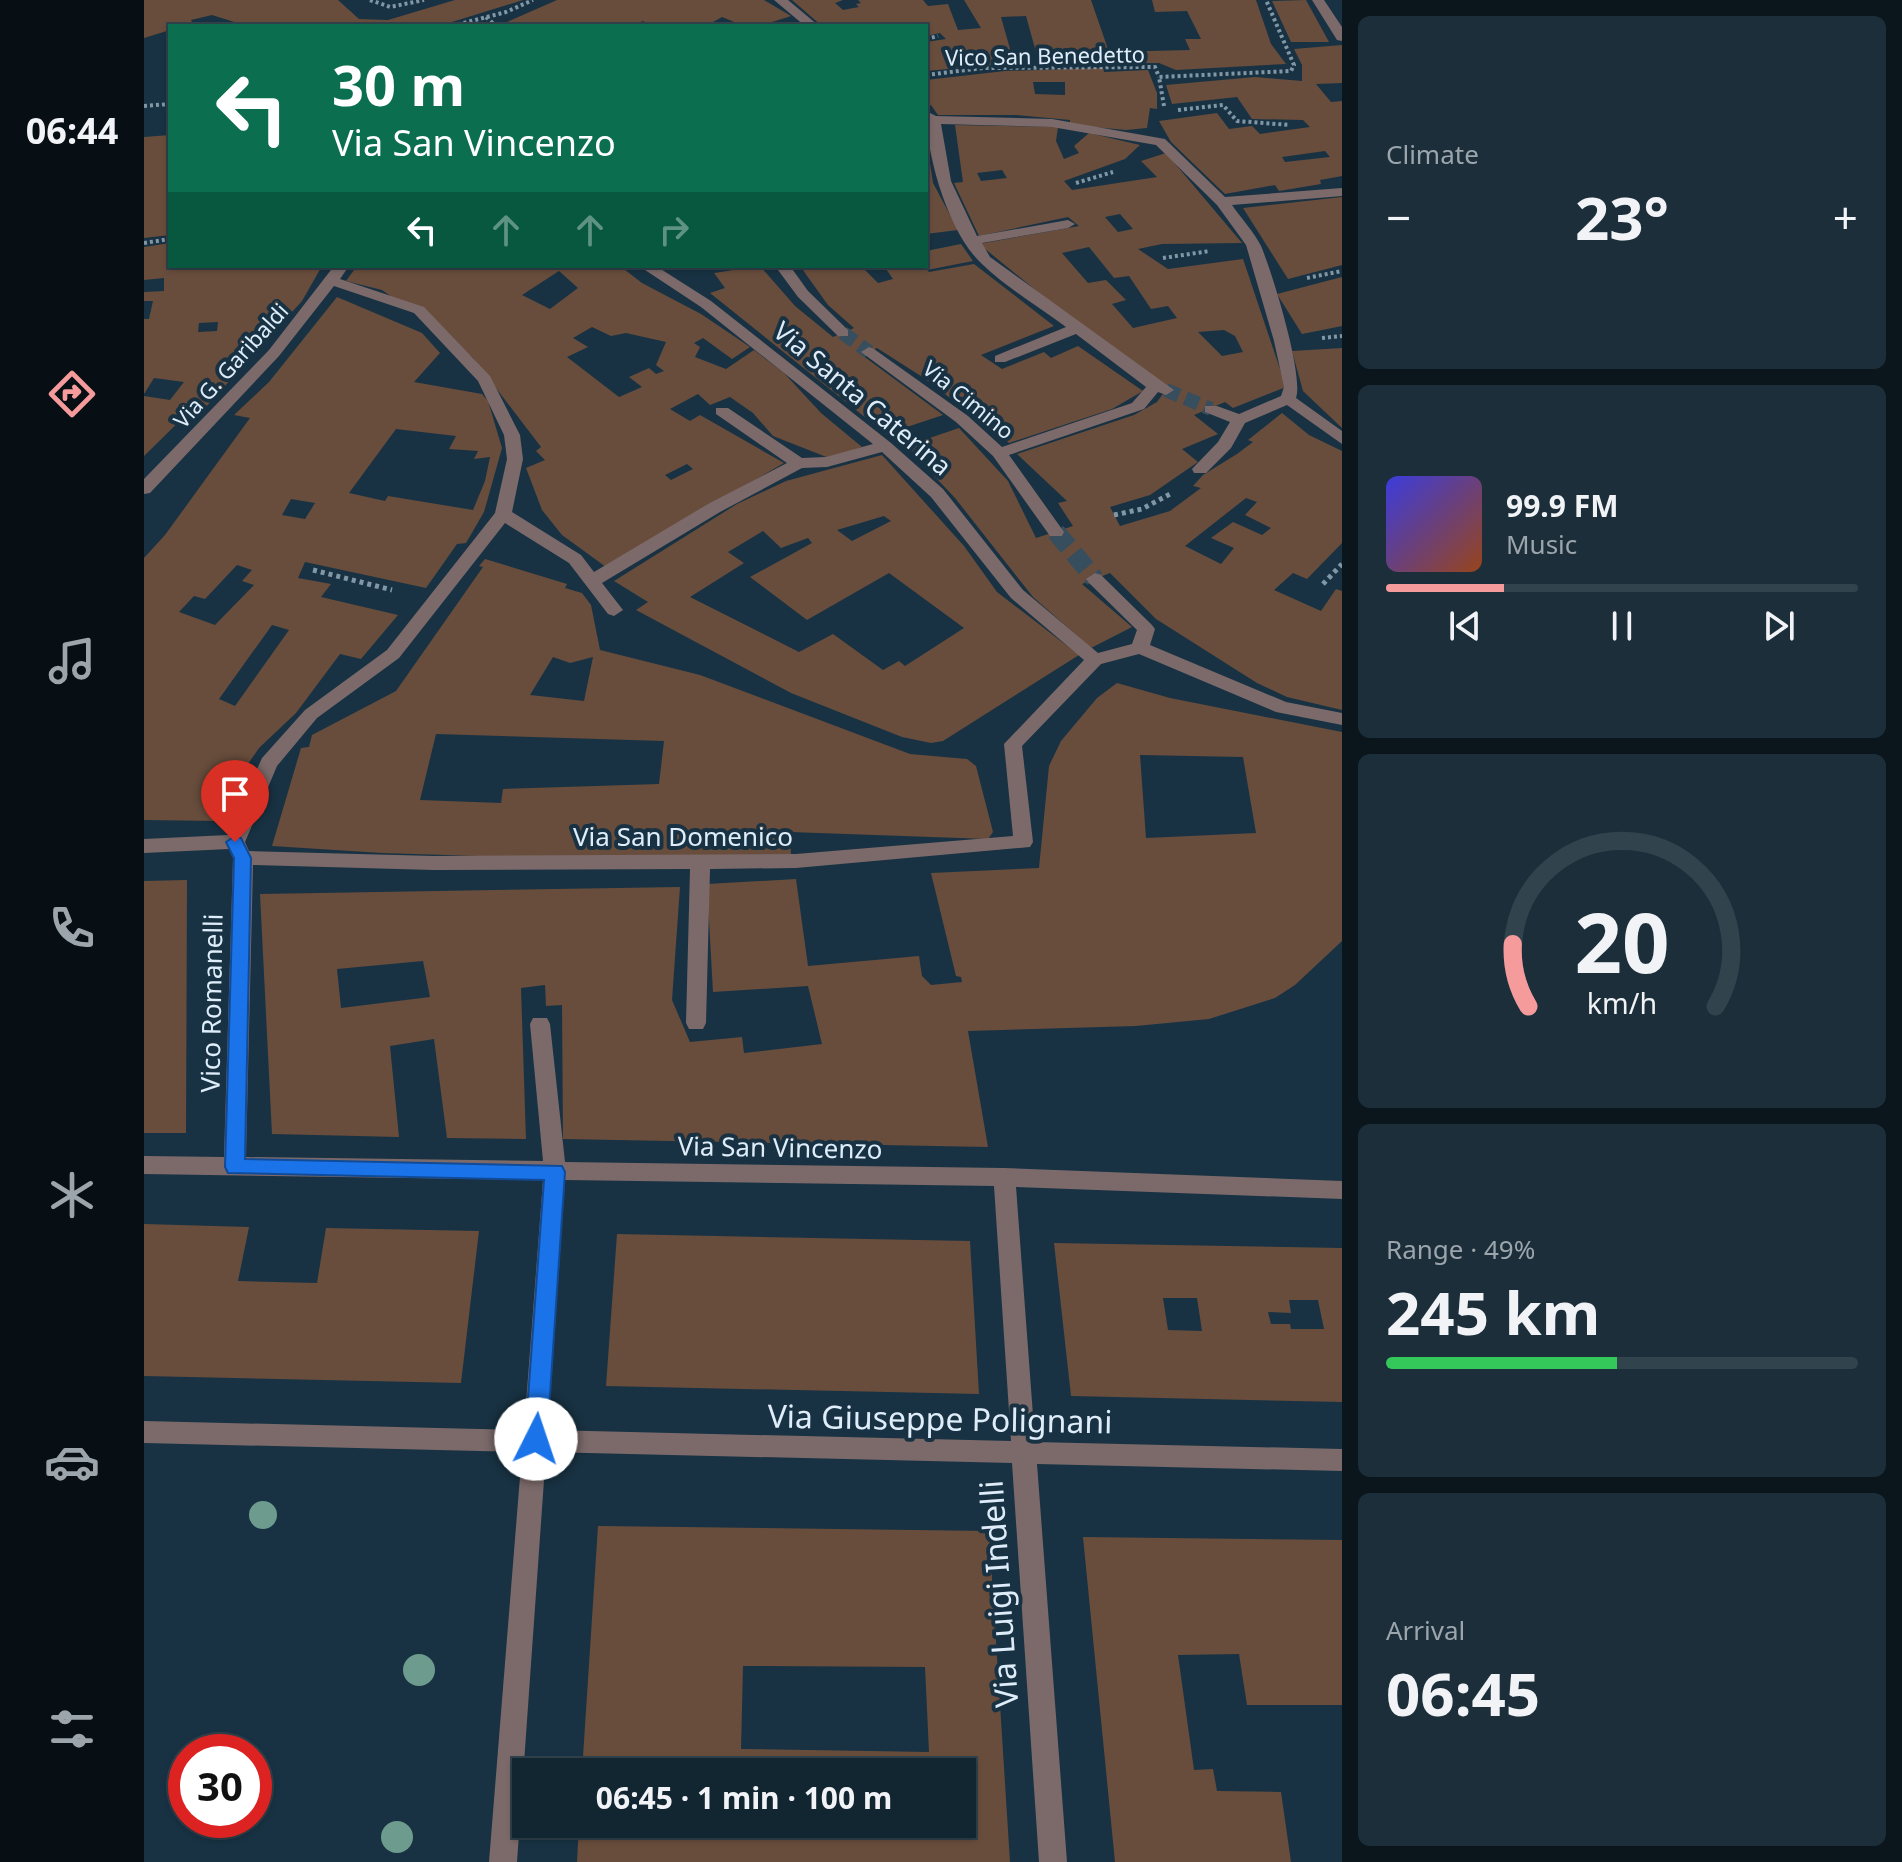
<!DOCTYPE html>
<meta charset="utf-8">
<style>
:root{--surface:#122632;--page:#1b2e3a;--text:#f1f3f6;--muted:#9ca5ac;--line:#31434d;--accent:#f59b9c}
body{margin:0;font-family:"Noto Sans",sans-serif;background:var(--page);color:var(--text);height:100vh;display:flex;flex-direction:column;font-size:30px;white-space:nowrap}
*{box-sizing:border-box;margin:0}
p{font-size:26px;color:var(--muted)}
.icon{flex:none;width:44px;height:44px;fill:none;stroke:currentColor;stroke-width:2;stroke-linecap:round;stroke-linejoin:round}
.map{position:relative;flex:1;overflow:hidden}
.side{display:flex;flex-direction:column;gap:16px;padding:16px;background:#0a151c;width:560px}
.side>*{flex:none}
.banner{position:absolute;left:24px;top:24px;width:760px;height:244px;border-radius:0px;box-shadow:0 2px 6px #0004,0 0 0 2px var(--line);background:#0b6e4f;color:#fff;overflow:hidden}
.speed{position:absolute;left:24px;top:1734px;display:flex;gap:16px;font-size:40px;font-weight:700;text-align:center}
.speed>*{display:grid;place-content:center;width:104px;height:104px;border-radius:50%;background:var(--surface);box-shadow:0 2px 6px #0004,0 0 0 2px var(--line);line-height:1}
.speed .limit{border:12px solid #d22;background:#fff;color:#111}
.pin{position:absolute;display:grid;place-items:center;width:68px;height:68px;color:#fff;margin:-82px -34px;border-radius:50% 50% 50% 0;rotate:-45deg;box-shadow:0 0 8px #0007}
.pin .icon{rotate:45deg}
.me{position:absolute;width:88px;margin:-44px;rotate:4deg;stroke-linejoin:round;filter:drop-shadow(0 0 6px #0008)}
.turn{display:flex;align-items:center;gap:28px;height:168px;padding:0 32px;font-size:36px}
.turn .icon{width:104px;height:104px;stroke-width:2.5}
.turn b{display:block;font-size:56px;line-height:68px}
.lanes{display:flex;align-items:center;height:76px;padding:0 32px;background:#0003;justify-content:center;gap:40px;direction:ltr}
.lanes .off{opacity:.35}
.big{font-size:60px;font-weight:700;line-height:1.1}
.side .widget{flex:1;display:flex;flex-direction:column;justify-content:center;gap:12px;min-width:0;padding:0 28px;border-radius:12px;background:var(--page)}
.side .dial{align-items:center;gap:0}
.dial svg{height:208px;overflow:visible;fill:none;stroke:var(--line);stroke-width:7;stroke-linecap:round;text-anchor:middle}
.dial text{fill:var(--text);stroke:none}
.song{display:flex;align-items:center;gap:24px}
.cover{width:96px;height:96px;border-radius:12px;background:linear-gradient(135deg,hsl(240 70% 55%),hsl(20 70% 35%))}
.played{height:8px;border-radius:4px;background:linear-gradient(90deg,var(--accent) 25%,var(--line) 25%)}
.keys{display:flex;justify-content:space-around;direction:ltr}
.heat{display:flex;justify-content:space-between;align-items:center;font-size:44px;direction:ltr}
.charge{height:12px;border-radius:6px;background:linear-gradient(90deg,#34c759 49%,var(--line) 0)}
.trip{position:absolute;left:368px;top:1758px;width:464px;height:80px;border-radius:0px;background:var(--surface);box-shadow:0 2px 6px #0004,0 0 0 2px var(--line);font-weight:700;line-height:80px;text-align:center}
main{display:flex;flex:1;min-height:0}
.dock{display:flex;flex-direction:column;width:144px;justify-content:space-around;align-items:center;background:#070f14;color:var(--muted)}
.dock .icon{width:56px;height:56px}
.dock .on{color:var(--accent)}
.dock b{font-size:36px;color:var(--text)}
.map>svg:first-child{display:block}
.building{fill:#684d3c;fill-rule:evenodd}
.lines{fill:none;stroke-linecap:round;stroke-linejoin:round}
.minor-tunnel-far1{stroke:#364e5e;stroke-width:14;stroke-dasharray:14 7;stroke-linecap:butt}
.minor-tunnel{stroke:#364e5e;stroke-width:19;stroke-dasharray:19 9;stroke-linecap:butt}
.path-far1{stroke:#8297a5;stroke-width:4;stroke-dasharray:3 3;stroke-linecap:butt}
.path{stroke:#8297a5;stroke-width:5;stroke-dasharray:4 4;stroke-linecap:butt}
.minor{fill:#7c6a6a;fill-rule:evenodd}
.tree{fill:#6d9c8e}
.route{fill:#1a73e8;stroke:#114b97;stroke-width:2}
.labels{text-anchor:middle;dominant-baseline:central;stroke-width:8;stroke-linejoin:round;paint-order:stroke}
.far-street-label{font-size:22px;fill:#deedf9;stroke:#183243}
.street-label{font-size:26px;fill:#deedf9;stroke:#183243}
.near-street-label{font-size:32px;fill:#deedf9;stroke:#183243}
</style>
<main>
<nav class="dock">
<b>06:44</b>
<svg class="icon on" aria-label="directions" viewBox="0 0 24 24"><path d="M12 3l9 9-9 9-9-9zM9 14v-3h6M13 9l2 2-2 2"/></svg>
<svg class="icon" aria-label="music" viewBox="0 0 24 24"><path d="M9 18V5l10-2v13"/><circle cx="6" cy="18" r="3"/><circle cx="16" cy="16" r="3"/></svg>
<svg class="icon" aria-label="phone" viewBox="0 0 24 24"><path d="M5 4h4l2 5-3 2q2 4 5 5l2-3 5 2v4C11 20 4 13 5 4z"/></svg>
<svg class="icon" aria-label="climate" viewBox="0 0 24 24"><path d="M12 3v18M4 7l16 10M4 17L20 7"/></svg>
<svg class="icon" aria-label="car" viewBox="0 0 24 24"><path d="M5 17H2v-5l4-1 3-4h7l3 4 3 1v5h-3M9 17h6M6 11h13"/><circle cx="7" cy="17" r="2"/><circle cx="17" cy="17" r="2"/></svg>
<svg class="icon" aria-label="filters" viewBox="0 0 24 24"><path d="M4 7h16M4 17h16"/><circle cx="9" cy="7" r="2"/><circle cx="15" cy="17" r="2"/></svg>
</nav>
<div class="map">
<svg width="1198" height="1862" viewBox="0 0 1198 1862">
<rect width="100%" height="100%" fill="#183243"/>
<path class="building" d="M 0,0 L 194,0 L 215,19 L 244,20 L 311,0 L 379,0 L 295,26 L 103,26 L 68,15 L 47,20 L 49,24 L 41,26 L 26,26 L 26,30 L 0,38 Z
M 413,0 L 620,0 L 647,16 L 616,26 L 600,26 L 578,17 L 562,26 L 509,26 L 499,21 L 487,26 L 354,26 Z
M 648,0 L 699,0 L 691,3 L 699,10 L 715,7 L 712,4 L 717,3 L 714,0 L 779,0 L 784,6 L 804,4 L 814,30 L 837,28 L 820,0 L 947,0 L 965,52 L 1046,50 L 1041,39 L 1057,39 L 1043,11 L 1011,12 L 1008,0 L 1112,0 L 1127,44 L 1142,64 L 1032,70 L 1015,63 L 895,63 L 882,16 L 857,17 L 870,63 L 782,71 L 782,42 L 802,39 L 796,33 L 782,36 L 782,26 L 678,26 Z
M 1162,0 L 1185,42 L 1147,42 L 1128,1 Z
M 1198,45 L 1198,83 L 1172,84 L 1187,102 L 1198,101 L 1198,176 L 1176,180 L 1177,184 L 1135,191 L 1131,185 L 1081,194 L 1027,142 L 1015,121 L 1073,113 L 1085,129 L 1108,126 L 1116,134 L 1166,127 L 1159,120 L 1108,119 L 1093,97 L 1028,104 L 1022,85 L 1111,77 L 1158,81 L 1158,65 L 1150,49 ZM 1181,151 L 1186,157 L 1141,162 L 1138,157 Z
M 959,68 L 960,72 L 1004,70 L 1013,93 L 1013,109 L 1006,108 L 1003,128 L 982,130 L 926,125 L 926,120 L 872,115 L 794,115 L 787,105 L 782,106 L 782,80 L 861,71 ZM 889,82 L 921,82 L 921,95 L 891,94 Z
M 811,125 L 914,127 L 912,141 L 920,159 L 935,153 L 930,146 L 945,133 L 996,145 L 981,159 L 920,181 L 928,190 L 1013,177 L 997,161 L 1022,153 L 1098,243 L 1018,244 L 994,249 L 1024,269 L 1099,259 L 1142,387 L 1089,408 L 1081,402 L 1050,415 L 1074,434 L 1038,449 L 1054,462 L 1006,495 L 966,507 L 976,526 L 1026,511 L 1057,488 L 1049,486 L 1059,475 L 1093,454 L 1109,442 L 1104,440 L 1138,413 L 1165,435 L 1198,451 L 1198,543 L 1163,579 L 1149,573 L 1130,590 L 1177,611 L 1192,589 L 1198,591 L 1198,710 L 1143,697 L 1113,683 L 1012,619 L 966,573 L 938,584 L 988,627 L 947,648 L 889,597 L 811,498 L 762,446 L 815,428 L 864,481 L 892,538 L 929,526 L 914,503 L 923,501 L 873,454 L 990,415 L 1013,402 L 1024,387 L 921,314 L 835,244 L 935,226 L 924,217 L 835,236 L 810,183 L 819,182 ZM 858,170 L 863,178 L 837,181 L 833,173 ZM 976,214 L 989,229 L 974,232 L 961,217 ZM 945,247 L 970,278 L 985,276 L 1007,309 L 1024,306 L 1033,318 L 989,328 L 968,304 L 982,300 L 962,280 L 944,283 L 918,253 ZM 1080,330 L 1091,336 L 1099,352 L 1078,356 L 1054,332 ZM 1102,498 L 1113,502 L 1101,515 L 1127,528 L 1118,535 L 1089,522 L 1067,538 L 1090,548 L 1077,564 L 1041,546 Z
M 26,135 L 26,235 L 0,238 L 0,137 Z
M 784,150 L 789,183 L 814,230 L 782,234 Z
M 1198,197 L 1198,265 L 1144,279 L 1099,208 Z
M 26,243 L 26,266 L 178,266 L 158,301 L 61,408 L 51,406 L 0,456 L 0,396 L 26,400 L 40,382 L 10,378 L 0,394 L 0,319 L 5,319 L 9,301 L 0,301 L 0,292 L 20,291 L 20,278 L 0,280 L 0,247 ZM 74,322 L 73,331 L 54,332 L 55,323 Z
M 817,244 L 829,261 L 783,270 L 785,272 L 830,264 L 910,326 L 837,355 L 858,369 L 900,352 L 907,358 L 934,346 L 999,391 L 968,409 L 865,443 L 780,378 L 733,348 L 718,355 L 799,415 L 742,434 L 566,293 L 581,288 L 570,273 L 616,266 L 651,306 L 689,337 L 710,328 L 684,305 L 656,266 L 717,266 L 734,283 L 749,279 L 740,266 L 782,266 L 782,251 Z
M 213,266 L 476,266 L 498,283 L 557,314 L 606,347 L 588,359 L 559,338 L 550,343 L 556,347 L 551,357 L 582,369 L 610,350 L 640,373 L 677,413 L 718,447 L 685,458 L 629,436 L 609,413 L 586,397 L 566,405 L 554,394 L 526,409 L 546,421 L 556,415 L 640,463 L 462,567 L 418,535 L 398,510 L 382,468 L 401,460 L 392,451 L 397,447 L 329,358 L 305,338 L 288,317 L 262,307 L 238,290 L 202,281 ZM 415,271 L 434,288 L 406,309 L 378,295 ZM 448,327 L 467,336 L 482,333 L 522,342 L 512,365 L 520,371 L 512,374 L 505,368 L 485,377 L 498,387 L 475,397 L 423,357 L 444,347 L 429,338 ZM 543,464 L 549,469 L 527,480 L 521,475 Z
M 1198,277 L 1198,326 L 1158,334 L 1133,294 Z
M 193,297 L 278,333 L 296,353 L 270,382 L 338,394 L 344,401 L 358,448 L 340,512 L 322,543 L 313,544 L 282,588 L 161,562 L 154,578 L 187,584 L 177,597 L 254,615 L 217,659 L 196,654 L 152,713 L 115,748 L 95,777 L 75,821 L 0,820 L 0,558 L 21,535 L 106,418 L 90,415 L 125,382 ZM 252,429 L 312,436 L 305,449 L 334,451 L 330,459 L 346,457 L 341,481 L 329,510 L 244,496 L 241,501 L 205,493 ZM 147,499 L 171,503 L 161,519 L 138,515 ZM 93,565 L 108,570 L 98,581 L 110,585 L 71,625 L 35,612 L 50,596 L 61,599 ZM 128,625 L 145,630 L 91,706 L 75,699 Z
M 1198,348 L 1198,428 L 1159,391 L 1148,351 Z
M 738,455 L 820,546 L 853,592 L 935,655 L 799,741 L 787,743 L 758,737 L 647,693 L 492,610 L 504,602 L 470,581 L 593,504 L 642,481 ZM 740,516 L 747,521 L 708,541 L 693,530 ZM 619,531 L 637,548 L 664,538 L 668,543 L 606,577 L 663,620 L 745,573 L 820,628 L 761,666 L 755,661 L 739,670 L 689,634 L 655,652 L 546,597 L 600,563 L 584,552 Z
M 341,559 L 423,584 L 421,588 L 438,593 L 447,605 L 456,650 L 556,675 L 766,754 L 823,759 L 832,766 L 849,832 L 844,839 L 646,832 L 647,855 L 401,858 L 238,853 L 128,846 L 157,748 L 165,747 L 168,735 L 252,691 L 339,567 L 335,566 ZM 409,657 L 426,663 L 449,657 L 440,701 L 386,695 ZM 292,734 L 520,741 L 515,784 L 359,789 L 357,803 L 276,800 Z
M 973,683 L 1026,698 L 1198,732 L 1198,941 L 1151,985 L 1131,998 L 1065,1019 L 992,1026 L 824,1031 L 844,1147 L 419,1139 L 418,1005 L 402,1006 L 401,985 L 377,988 L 382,1139 L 303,1138 L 290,1039 L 246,1046 L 255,1137 L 128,1134 L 116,894 L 536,887 L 528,1000 L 546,1042 L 598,1037 L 600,1053 L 678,1044 L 664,986 L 569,992 L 563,884 L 652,879 L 664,966 L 775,956 L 778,976 L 787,985 L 818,982 L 817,977 L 812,976 L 787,873 L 895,868 L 905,766 L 917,741 L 953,698 ZM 996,755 L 1099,757 L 1112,833 L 1002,838 ZM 279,961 L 286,997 L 197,1008 L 193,969 Z
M 43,880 L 42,1133 L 0,1133 L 0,881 Z
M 0,1224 L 105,1227 L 94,1281 L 173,1283 L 182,1228 L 335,1231 L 317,1383 L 0,1376 Z
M 473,1234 L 826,1241 L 835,1394 L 462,1386 Z
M 910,1243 L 1198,1248 L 1198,1402 L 927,1396 ZM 1019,1298 L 1053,1298 L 1058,1331 L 1024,1330 ZM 1145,1300 L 1174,1300 L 1180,1329 L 1147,1329 L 1146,1324 L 1127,1324 L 1124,1312 L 1147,1313 Z
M 454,1526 L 845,1531 L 866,1862 L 433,1862 L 435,1824 L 818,1824 L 818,1772 L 438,1772 ZM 599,1666 L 781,1667 L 785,1752 L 597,1749 Z
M 939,1537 L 1198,1540 L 1198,1705 L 1103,1705 L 1095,1654 L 1034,1655 L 1050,1770 L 1069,1769 L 1073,1791 L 1137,1792 L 1147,1862 L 971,1862 Z"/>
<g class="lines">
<path class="minor-tunnel-far1" d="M 699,333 L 725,352
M 1022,390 L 1067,409"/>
<path class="minor-tunnel" d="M 912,532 L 951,579"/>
<path class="path-far1" d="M 226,0 L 246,7 L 280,0
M 342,17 L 352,26
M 308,26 L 362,12 L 389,0
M 782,39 L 794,36
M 782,75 L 839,68 L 1011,67 L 1015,77
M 0,106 L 26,104
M 1020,106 L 1015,77 L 1147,71 L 1150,65 L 1122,0
M 1034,110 L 1079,105 L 1093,121 L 1146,125
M 932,183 L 969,172
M 0,243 L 26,239
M 1019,258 L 1066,251
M 1163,278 L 1198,271
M 1178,338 L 1198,336"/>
<path class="path" d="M 970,515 L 998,509 L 1028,493
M 169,570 L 248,590
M 1179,584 L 1198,564"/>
<path class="minor" d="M 630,0 L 644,0 L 675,26 L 661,26 Z
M 1168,0 L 1180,0 L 1198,27 L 1198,41 L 1193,40 Z
M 782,111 L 792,116 L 908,119 L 1021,139 L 1081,197 L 1198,188 L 1198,196 L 1088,205 C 1097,218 1110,232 1117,246 C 1128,272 1160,375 1152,398 L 1198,431 L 1198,444 L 1143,405 L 1101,423 L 1087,448 L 1062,473 L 1050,473 L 1048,469 L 1074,442 L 1086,422 L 1061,412 L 1061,406 L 1073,406 L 1095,414 L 1137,396 L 1140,387 L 1130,341 L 1102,245 L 1073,205 L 1012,145 L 908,127 L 797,124 L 807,181 L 833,236 L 924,220 L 931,224 L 924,228 L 838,243 L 846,257 L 1030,390 L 1022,395 L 1014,392 L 1000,409 L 865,455 L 920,532 L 918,536 L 906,536 L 849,456 L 812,422 L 717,352 L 725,347 L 730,349 L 824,416 L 858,447 L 988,403 L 1002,387 L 932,334 L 861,362 L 851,362 L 851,356 L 922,327 C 895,307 863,288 838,264 C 805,234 782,156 782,111 Z
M 190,266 L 205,266 L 196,279 L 280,307 L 346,376 L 376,435 L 379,459 L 368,512 L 437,555 L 450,572 L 564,504 L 643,463 L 572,414 L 572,408 L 584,408 L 658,458 L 682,457 L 729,444 L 557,307 L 495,266 L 512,266 L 567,301 L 747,443 L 799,489 L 879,590 L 954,653 L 988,644 L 993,630 L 945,583 L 942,579 L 951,573 L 957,575 L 1008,625 L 1011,629 L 1006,645 L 1142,702 L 1198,713 L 1198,725 L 1132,712 L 995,654 L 957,664 L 878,746 L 889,842 L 886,847 L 652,868 L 566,869 L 562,1023 L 559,1029 L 545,1029 L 542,1023 L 546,869 L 290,870 L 109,865 L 102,1157 L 399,1161 L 386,1024 L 389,1018 L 403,1018 L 406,1024 L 421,1162 L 860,1168 L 1198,1181 L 1198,1199 L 872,1187 L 891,1442 L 1198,1449 L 1198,1471 L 893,1464 L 923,1862 L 895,1862 L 868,1463 L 402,1452 L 373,1862 L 345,1862 L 378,1452 L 0,1443 L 0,1421 L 380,1430 L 399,1180 L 0,1174 L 0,1156 L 80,1157 L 89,858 L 85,849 L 0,853 L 0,839 L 84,835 L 118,758 L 161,710 L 243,650 L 351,513 L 363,459 L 360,435 L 334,381 L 270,313 L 190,286 L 135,356 L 6,493 L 0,494 L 0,479 L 125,350 ZM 738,452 L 787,497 L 867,598 L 940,660 L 860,744 L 869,836 L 652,854 L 290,856 L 105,851 L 101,842 L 133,766 L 173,718 L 255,658 L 361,523 L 425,563 L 464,614 L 470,616 L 479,610 L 458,583 L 576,512 L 658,468 L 683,467 ZM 421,1180 L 850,1186 L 867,1441 L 404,1430 Z
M 631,266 L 646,266 L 664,291 L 704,330 L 704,336 L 694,336 L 654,297 Z"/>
</g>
<g class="tree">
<circle cx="119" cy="1515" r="14"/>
<circle cx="275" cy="1670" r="16"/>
<circle cx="253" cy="1837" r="16"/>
</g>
<path class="route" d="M 91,836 L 97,838 L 107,858 L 101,1159 L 418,1166 L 421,1172 L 403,1439 L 400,1446 L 392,1449 L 385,1446 L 381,1439 L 400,1180 L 84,1173 L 81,1167 L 90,858 L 82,842 Z"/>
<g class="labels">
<g class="far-street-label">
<text transform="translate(901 55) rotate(-1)">Vico San Benedetto</text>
<text transform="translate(86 365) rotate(-48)">Via G. Garibaldi</text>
<text transform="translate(825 399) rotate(39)">Via Cimino</text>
</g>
<g class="street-label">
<text transform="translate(719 398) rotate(40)">Via Santa Caterina</text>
<text x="539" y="836">Via San Domenico</text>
<text transform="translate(67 1003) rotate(-89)">Vico Romanelli</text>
<text transform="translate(636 1147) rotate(1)">Via San Vincenzo</text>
</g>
<g class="near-street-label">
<text transform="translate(796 1418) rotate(1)">Via Giuseppe Polignani</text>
<text transform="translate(854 1594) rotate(-94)">Via Luigi Indelli</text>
</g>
</g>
</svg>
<div class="speed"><div class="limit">30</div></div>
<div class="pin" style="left:91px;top:842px;background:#d93025"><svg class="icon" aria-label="arrive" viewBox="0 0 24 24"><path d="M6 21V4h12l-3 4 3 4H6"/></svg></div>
<svg class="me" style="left:392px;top:1439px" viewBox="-20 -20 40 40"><circle r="19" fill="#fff"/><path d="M0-13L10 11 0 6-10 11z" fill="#1a73e8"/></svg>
<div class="trip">06:45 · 1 min · 100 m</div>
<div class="banner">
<div class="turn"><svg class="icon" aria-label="left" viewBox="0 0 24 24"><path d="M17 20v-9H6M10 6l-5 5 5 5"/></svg><div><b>30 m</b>Via San Vincenzo</div></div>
<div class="lanes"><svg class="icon" aria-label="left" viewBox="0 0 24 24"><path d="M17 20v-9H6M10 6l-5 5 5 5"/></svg><svg class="icon off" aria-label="ahead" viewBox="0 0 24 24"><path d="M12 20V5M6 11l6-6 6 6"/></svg><svg class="icon off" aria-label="ahead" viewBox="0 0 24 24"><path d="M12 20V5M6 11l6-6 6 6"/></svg><svg class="icon off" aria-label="right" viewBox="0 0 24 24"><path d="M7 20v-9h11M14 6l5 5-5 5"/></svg></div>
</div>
</div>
<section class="side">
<div class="widget"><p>Climate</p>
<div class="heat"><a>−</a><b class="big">23°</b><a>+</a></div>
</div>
<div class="widget">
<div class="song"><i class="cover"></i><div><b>99.9 FM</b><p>Music</p></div></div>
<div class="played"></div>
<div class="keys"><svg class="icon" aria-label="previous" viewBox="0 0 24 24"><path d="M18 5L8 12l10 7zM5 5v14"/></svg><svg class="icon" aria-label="pause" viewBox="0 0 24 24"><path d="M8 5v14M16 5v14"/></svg><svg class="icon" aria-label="next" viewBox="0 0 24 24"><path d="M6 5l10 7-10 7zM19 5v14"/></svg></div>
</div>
<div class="widget dial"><svg viewBox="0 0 100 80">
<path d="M14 69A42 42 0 1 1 86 69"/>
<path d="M14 69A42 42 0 0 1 8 45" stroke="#f59b9c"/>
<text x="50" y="56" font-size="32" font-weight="700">20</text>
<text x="50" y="72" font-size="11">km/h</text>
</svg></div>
<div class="widget"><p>Range · 49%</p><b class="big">245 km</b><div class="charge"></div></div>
<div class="widget"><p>Arrival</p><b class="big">06:45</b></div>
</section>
</main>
